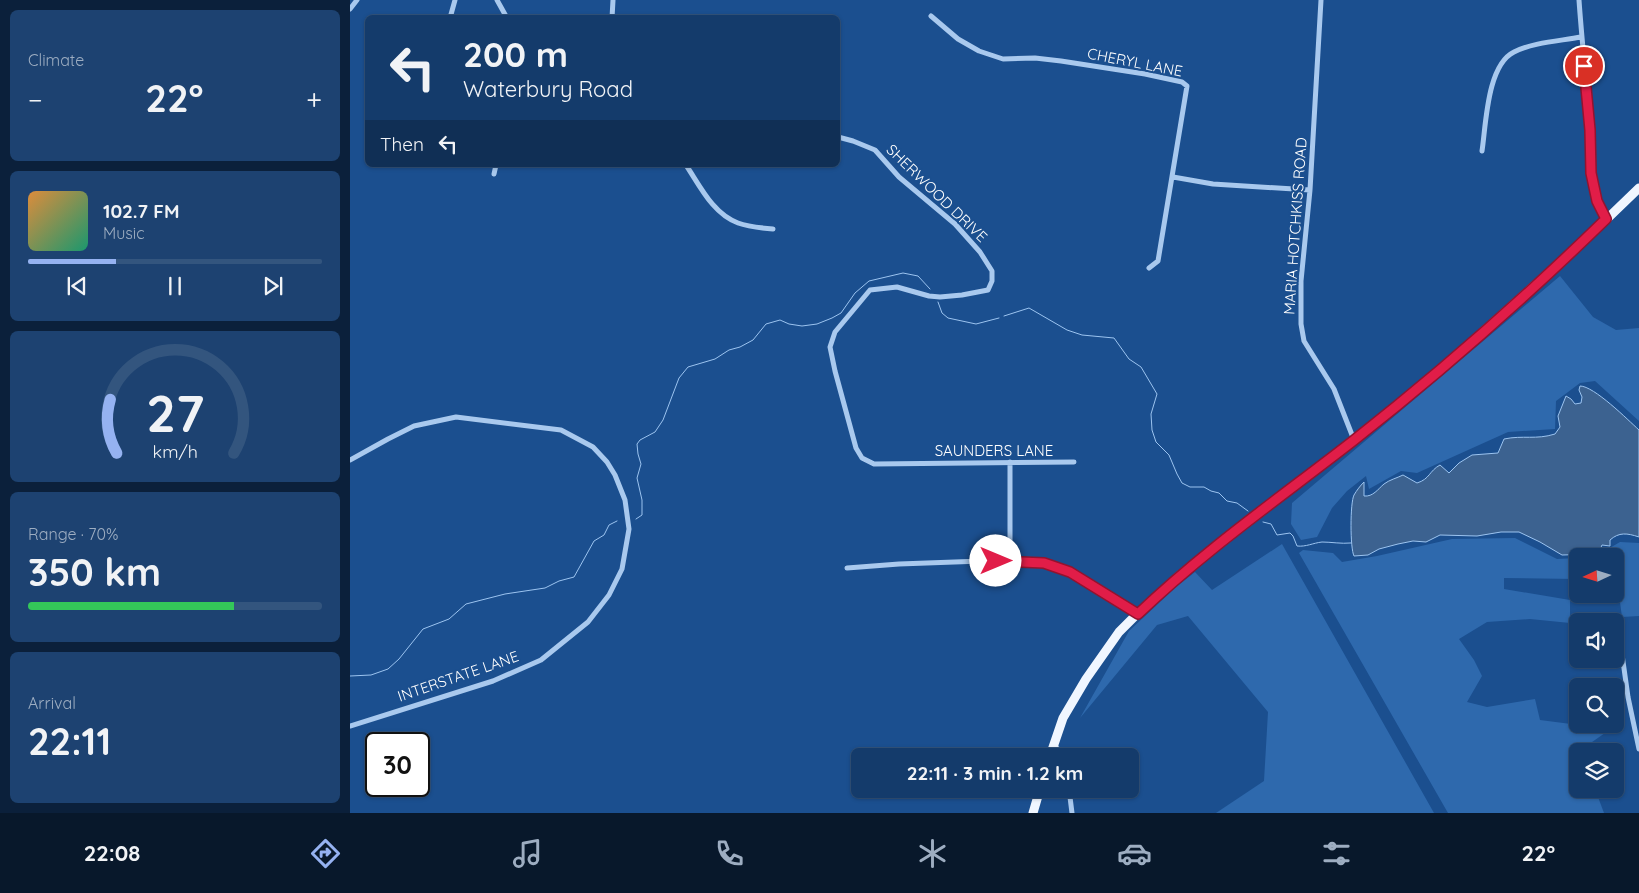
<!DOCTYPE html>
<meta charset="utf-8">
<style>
:root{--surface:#143b6b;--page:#1d4271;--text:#f1f3f6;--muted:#9dadc1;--line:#33557e;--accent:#95b2f1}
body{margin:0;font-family:Quicksand,sans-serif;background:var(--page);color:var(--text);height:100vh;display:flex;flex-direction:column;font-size:19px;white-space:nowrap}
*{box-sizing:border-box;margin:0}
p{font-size:16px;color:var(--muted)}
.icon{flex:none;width:28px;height:28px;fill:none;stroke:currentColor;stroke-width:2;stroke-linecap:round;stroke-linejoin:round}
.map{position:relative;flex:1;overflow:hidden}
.drawer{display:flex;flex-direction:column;gap:10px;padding:10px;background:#0b203b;width:350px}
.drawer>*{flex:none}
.guide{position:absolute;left:15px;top:15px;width:475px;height:152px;border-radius:8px;box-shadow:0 1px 4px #0004,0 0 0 1px var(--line);background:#143b6b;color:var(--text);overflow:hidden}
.needle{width:32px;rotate:266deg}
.tools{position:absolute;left:1219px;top:548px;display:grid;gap:10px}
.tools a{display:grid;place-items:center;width:55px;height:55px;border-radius:8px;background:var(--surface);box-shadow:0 1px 4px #0004,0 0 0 1px var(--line);font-size:25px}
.speed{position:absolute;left:15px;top:732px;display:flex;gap:10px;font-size:25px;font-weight:700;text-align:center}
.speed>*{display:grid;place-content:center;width:65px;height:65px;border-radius:50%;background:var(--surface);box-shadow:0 1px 4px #0004,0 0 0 1px var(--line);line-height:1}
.speed .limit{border:2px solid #111;border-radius:8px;background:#fff;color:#111}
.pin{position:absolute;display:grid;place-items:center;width:42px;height:42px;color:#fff;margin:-21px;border:2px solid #fff;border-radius:50%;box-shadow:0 1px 5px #0007}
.me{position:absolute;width:55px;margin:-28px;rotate:90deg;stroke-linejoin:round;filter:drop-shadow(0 0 4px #0008)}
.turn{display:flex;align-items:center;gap:18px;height:105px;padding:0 15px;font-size:22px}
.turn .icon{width:65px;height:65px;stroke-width:2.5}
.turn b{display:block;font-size:35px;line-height:42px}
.then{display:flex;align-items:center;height:48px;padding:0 15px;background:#0003;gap:10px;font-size:19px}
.big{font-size:38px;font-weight:700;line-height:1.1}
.drawer .tile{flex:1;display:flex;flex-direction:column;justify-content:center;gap:8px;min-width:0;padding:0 18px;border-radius:8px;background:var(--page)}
.drawer .dial{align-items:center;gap:0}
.dial svg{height:130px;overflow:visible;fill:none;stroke:var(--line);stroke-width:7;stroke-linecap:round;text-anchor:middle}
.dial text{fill:var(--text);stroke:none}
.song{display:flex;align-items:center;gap:15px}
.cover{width:60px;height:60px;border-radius:8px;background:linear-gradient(135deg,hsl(30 70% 55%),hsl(160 70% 35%))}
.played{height:5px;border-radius:2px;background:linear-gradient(90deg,var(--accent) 30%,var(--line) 30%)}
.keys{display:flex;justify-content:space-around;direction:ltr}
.heat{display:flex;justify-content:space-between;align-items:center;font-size:28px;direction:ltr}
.charge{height:8px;border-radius:4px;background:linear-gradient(90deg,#34c759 70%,var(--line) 0)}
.trip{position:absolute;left:501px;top:748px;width:288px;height:50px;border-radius:8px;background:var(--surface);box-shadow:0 1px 4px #0004,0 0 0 1px var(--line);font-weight:700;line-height:50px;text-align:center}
.tabs{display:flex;height:80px;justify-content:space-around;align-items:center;background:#08182b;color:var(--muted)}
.tabs .icon{width:35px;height:35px}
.tabs .current{color:var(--accent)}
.tabs b{font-size:22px;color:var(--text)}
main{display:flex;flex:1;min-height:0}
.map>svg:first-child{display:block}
.green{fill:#2e69ad}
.water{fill:#3c6290;stroke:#9cc4f0}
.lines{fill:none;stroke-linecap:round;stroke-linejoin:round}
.stream{stroke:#9cc4f0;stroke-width:1}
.minor{stroke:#a9c9ee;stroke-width:5}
.primary{stroke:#f0f6ff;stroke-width:9}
.route-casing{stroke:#92132f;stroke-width:12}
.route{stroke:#e11d48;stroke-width:9}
.labels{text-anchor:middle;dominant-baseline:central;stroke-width:4;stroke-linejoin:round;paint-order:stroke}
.street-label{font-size:15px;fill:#fff;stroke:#1b4f8f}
</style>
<main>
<section class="drawer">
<div class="tile"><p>Climate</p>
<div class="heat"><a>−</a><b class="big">22°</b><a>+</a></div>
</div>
<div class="tile">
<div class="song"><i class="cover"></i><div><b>102.7 FM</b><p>Music</p></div></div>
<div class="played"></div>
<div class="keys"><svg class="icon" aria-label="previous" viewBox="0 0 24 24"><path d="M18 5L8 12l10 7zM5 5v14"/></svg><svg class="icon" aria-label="pause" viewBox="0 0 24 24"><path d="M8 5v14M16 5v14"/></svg><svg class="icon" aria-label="next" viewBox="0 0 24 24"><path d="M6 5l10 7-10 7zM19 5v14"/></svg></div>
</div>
<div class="tile dial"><svg viewBox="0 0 100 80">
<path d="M14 69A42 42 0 1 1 86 69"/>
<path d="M14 69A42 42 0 0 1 10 36" stroke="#95b2f1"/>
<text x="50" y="56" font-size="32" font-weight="700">27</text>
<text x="50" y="72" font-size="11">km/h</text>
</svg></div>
<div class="tile"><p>Range · 70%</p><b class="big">350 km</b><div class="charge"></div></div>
<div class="tile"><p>Arrival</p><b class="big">22:11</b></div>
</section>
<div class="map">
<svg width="1289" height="813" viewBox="0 0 1289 813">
<rect width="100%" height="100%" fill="#1b4f8f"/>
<path class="green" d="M 1210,276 L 1243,317 L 1266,330 L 1289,328 L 1289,421 L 1245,381 L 1230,383 L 1206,401 L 1205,429 L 1158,432 L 1067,473 L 1051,471 L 1019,489 L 1016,476 L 997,491 L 982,508 L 967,537 L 951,540 L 941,524 L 942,503 Z
M 1165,538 L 1207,559 L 1227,558 L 1227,579 L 1154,578 L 1154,589 L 1220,600 L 1220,623 L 1180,619 L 1137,622 L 1109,639 L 1124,660 L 1132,676 L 1117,702 L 1137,707 L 1185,699 L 1190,720 L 1221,724 L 1226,734 L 1255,733 L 1232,749 L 1232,751 L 1228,751 L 1228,789 L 1245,789 L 1254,813 L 1098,813 L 949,553 L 953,550 L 983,553 L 992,562 L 1027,556 L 1102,539 Z
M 1270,542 L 1289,543 L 1289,616 L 1272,617 L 1267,580 L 1265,579 L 1265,556 L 1246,556 Z
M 932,544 L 1084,813 L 866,813 L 914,781 L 918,712 L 838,616 L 807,625 L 730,718 L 779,631 L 826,587 L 845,572 L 862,590 Z"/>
<path class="water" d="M 1230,386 C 1244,386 1278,420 1289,430 L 1289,537 C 1277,533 1269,532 1260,540 L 1260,546 L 1252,545 L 1249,552 L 1244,554 L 1212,555 L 1190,542 L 1169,532 L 1151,532 L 1127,536 L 1090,535 L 1076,542 L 1063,541 L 1048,544 L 1029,549 L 1018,555 L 1004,556 C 1000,548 1000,503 1004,495 C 1007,490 1010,486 1014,482 L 1014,496 C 1023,497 1028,489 1034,484 C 1039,480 1047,478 1053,475 L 1067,483 C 1080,479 1079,471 1090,465 L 1099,473 L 1109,463 L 1122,455 L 1148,453 L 1154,439 C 1173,435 1186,440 1205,434 L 1210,427 L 1208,416 L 1216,396 L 1221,399 L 1225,404 L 1231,403 L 1232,397 L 1229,390 Z"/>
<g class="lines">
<path class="stream" d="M 588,302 L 592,313 L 598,318 L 626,324 L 649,318
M 654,316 L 679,308 L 717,330 L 732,335 L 764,338 L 779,359 L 791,367 L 807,394 L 801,414 L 802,430 L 806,442 L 819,455 L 827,474 L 832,483 L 840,487 L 854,487 L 861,491 L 869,493 L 877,501 L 887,503 L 898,511
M 286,519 L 292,515 L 292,500 L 287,478 L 291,464 L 288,454 L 287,444 L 290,440 L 305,432 L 313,420 L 329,378 L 338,367 L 365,359 L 379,350 L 390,347 L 403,340 L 416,324 L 430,320 L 439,324 L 452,326 L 467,324 L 482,318 L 491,313 L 505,293 L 519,281 L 553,273 L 568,276 L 580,289
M 913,522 L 921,524 L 927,535 L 940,533 L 943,536 L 947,546 C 956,547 963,543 972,542 C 981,542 991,544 1001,543
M 0,676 L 21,675 L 38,669 L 49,659 L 73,629 L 99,619 L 116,604 L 155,594 L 195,588 L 209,581 L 224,577 L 244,541 L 254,535 L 259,525 L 267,521"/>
<path class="minor" d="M 147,0 L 157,18
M 971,0 L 960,190 L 951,281 L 951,324 L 954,341 L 984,389 L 1004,440
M 1229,0 C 1232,43 1237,87 1240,130 C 1242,167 1239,185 1256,219
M 0,9 L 7,0
M 581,16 L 608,39 L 629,51 L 653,59 L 685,58 L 711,61 L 795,74 L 832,82 L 837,86 L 808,261 L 799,268
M 100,18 L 105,0
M 262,18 L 263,0
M 488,137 L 503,141 L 525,150 L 549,177 L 605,224 L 630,252 L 642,271 L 642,281 L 638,290 L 612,295 L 590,297 L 579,296 L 547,287 L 520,290 L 485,332 L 480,347 L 485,371 L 506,448 L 512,458 L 524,464 L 724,462
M 17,143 L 18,142
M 1132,151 C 1136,125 1137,65 1164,52 C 1184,42 1210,41 1231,37
M 336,165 C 350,186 363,214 388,223 C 399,227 411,228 423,229
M 144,174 L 146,165
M 823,177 L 863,184 L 960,190
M 0,460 L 38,439 L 64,426 L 106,417 L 211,430 L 243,447 L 257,462 L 265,475 L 275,500 L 279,529 L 272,569 L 259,595 L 238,622 L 191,660 L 143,681 L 0,726
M 660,560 L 660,462
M 497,568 L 549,564 L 660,560 L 694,563 L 720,572 L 788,613
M 1271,647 L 1278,697 L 1289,749
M 704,744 L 713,756
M 719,789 L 722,813"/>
<path class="primary" d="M 700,756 L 713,718 L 736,679 L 769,632 L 788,613 L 831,574 L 1004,440 L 1089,371 L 1233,242 L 1289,188
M 683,813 L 690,789"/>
</g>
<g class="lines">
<g class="route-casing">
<path id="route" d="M 646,561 L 694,563 L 720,572 L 788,614 C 855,550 931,497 1003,441 C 1091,372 1176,297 1256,219 L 1247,201 L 1241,173 L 1240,130 L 1234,66"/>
</g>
<use href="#route" class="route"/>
</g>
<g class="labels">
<g class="street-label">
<text transform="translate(785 62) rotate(11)">CHERYL LANE</text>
<text transform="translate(587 193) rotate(44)">SHERWOOD DRIVE</text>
<text transform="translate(945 226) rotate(-86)">MARIA HOTCHKISS ROAD</text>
<text x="644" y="450">SAUNDERS LANE</text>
<text transform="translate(108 676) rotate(-19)">INTERSTATE LANE</text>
</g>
</g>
</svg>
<div class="tools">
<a><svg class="needle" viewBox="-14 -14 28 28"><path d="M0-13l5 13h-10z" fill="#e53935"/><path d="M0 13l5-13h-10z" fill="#9dadc1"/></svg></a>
<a><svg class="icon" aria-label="sound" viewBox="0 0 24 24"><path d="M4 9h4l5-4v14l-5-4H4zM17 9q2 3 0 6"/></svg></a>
<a><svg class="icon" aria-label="search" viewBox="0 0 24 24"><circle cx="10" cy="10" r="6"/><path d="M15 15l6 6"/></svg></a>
<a><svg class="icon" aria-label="layers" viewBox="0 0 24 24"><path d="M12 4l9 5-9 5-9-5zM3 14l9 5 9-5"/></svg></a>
</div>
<div class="speed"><div class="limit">30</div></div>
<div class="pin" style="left:1234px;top:66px;background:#d93025"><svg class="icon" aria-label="arrive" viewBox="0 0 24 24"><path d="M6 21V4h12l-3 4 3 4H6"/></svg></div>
<svg class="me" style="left:646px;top:561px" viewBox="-20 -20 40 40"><circle r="19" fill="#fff"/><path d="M0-13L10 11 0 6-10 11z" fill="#e11d48"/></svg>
<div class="trip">22:11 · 3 min · 1.2 km</div>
<div class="guide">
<div class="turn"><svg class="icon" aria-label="left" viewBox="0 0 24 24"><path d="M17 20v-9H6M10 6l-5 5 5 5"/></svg><div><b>200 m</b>Waterbury Road</div></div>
<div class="then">Then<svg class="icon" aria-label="left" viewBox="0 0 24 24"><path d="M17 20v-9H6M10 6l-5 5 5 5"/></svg></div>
</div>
</div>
</main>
<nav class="tabs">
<b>22:08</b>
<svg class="icon current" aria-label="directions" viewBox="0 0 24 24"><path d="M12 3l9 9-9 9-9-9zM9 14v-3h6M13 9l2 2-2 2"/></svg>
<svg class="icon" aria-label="music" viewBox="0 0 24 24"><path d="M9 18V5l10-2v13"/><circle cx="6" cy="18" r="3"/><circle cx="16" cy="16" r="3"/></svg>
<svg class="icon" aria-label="phone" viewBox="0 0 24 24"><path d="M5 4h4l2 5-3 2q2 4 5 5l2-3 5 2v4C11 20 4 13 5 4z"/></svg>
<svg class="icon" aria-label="climate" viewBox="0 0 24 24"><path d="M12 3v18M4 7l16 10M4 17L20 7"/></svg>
<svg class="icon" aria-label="car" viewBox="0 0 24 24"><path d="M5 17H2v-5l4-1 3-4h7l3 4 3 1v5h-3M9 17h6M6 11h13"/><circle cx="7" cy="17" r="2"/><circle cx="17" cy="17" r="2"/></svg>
<svg class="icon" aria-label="filters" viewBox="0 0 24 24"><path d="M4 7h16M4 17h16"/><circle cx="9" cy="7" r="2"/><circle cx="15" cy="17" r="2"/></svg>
<b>22°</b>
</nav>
